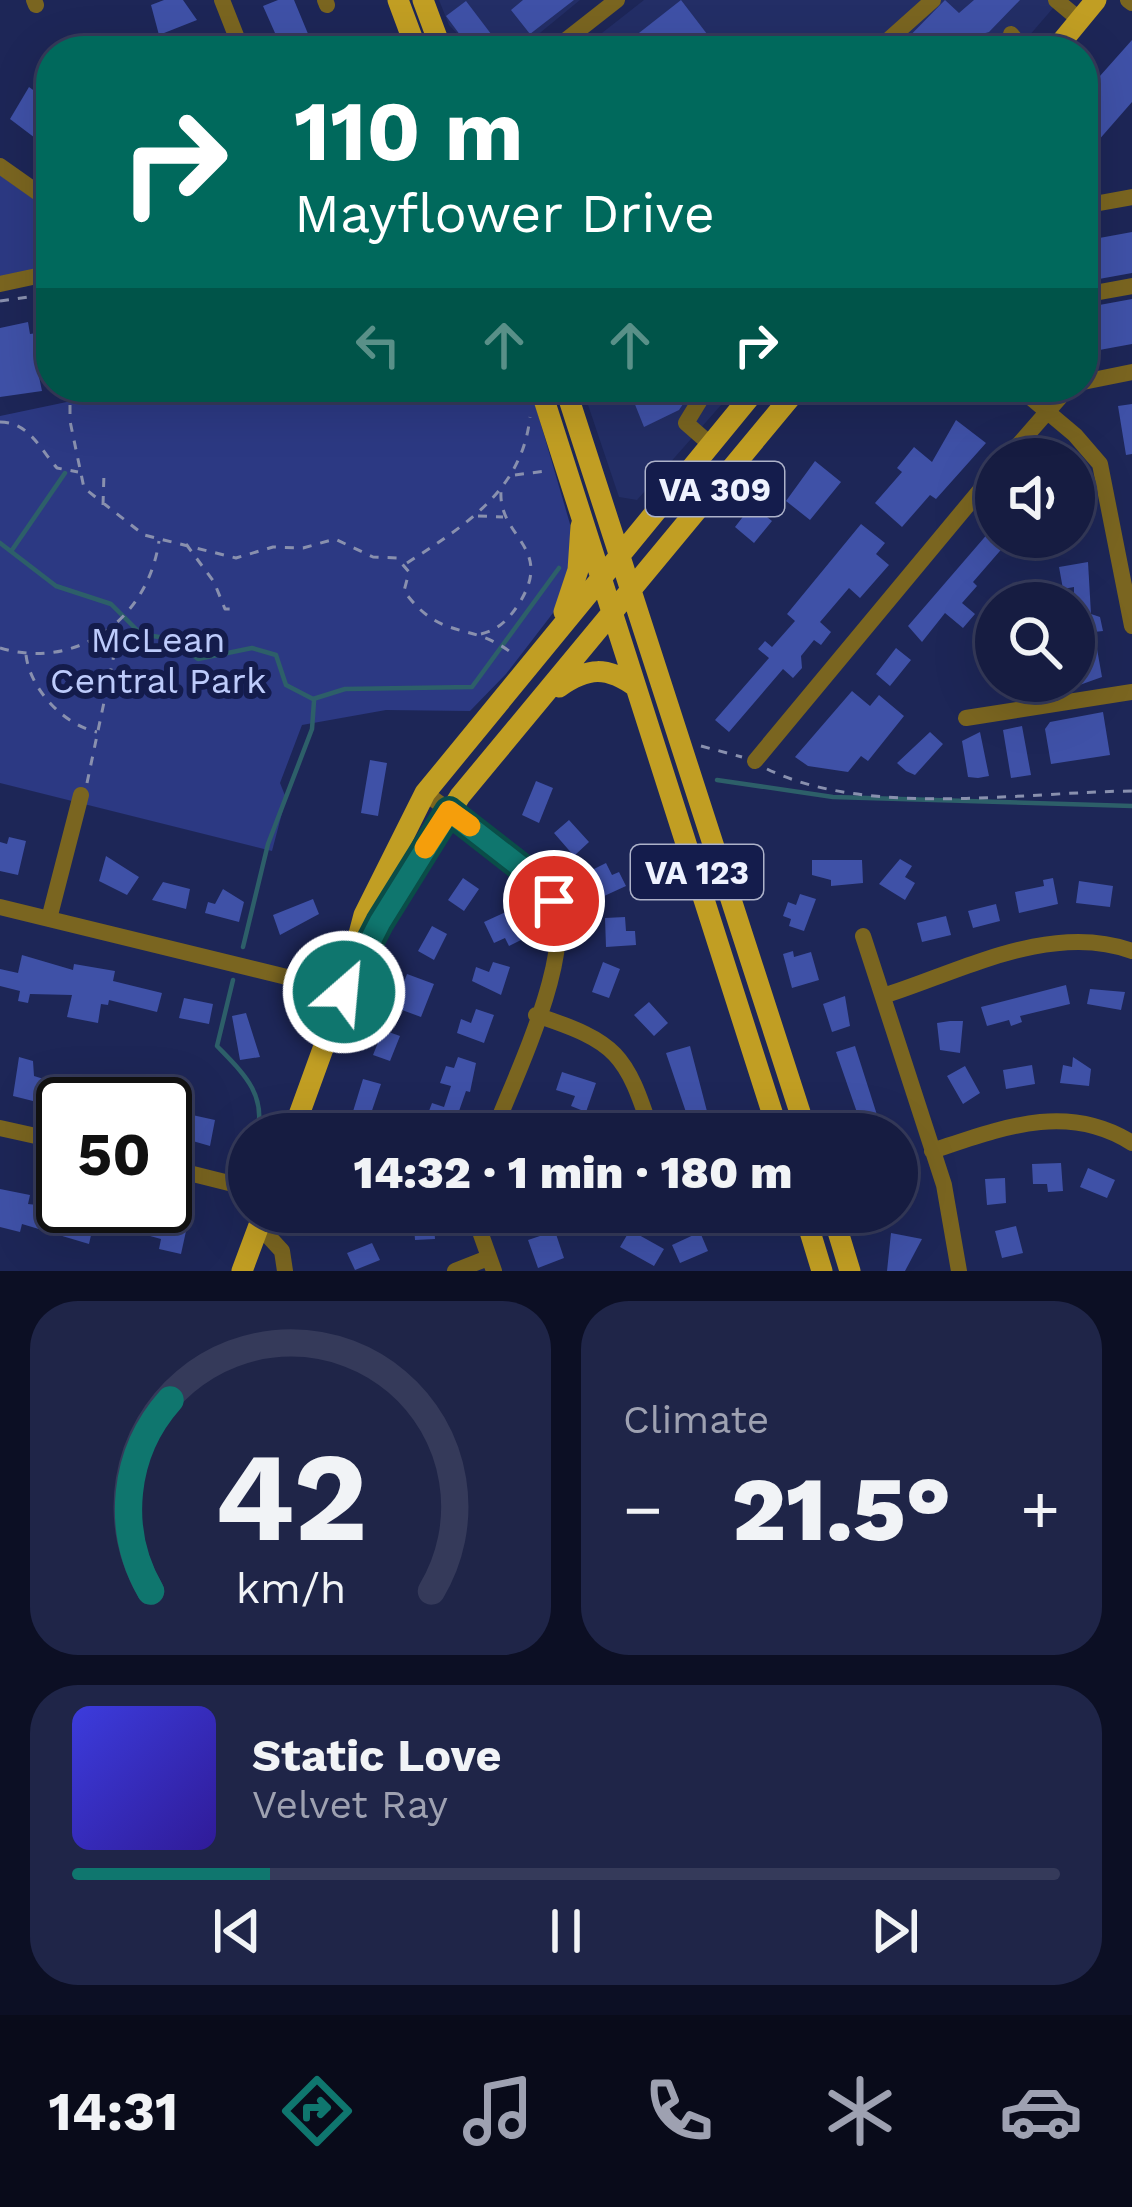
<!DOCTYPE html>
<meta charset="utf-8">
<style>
:root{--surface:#161c41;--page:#1f2548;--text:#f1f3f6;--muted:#9ea1b1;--line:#353a5a;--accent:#0f766e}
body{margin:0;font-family:"Work Sans",sans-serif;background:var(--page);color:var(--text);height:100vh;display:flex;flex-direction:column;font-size:45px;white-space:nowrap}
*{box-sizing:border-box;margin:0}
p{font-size:39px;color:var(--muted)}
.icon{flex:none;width:66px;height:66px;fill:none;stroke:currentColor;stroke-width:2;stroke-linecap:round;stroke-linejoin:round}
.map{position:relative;height:1271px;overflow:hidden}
.sheet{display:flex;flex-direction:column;gap:30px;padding:30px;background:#0c0f24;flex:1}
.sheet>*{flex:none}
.hud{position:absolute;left:36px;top:36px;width:1062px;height:366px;border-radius:48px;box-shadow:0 12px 48px #0002,0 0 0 3px var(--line);background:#00695c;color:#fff;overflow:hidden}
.fabs{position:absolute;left:975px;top:438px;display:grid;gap:24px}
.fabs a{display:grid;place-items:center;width:120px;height:120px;border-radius:50%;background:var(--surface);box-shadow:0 12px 48px #0002,0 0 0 3px var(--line);font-size:60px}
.speed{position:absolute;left:36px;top:1077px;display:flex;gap:24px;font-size:60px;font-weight:700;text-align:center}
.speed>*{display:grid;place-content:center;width:156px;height:156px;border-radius:50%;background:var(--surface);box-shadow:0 12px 48px #0002,0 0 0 3px var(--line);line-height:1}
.speed .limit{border:6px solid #111;border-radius:18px;background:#fff;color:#111}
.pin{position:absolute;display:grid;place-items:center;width:102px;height:102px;color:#fff;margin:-51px;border:6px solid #fff;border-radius:50%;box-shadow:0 3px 12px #0007}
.me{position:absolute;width:132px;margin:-66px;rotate:27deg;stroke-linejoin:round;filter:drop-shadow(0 0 9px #0008)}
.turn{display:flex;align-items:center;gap:42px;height:252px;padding:0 60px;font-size:54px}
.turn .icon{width:156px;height:156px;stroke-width:2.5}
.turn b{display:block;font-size:84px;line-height:102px}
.lanes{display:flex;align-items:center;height:114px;padding:0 60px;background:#0003;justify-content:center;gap:60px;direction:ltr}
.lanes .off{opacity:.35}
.big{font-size:90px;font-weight:800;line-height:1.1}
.sheet .tile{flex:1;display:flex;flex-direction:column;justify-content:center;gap:18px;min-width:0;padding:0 42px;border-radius:48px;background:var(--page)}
.sheet .dial{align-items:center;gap:0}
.dial svg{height:312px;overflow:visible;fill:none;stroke:var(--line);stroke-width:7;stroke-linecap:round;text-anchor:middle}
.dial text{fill:var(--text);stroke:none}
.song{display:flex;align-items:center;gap:36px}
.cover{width:144px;height:144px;border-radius:18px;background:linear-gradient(135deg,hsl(240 70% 55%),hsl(250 70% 35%))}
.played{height:12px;border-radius:6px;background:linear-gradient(90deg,var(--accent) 20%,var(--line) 20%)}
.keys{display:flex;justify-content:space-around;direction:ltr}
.heat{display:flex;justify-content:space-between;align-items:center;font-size:66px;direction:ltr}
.sheet .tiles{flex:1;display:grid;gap:30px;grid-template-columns:1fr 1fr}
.tile:last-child{grid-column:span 2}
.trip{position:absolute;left:228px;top:1113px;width:690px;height:120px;border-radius:60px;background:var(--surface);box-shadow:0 12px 48px #0002,0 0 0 3px var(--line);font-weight:800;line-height:120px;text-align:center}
.tabs{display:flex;height:192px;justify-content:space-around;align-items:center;background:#090b1a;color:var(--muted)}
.tabs .icon{width:84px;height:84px}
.tabs .active{color:var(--accent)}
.tabs b{font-size:54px;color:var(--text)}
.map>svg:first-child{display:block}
.built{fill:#232e66}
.green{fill:#2c3983}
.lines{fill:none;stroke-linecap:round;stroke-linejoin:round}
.stream{stroke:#2d5f69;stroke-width:4.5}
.building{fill:#3f51a7}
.path{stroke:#8990ae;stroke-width:3;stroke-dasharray:9 9;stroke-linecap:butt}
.minor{stroke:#7a6520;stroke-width:16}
.major{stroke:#c19e23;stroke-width:21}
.route-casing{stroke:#0a4d48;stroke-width:30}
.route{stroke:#0f766e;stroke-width:21}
.slow{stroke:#f59e0b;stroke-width:21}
.labels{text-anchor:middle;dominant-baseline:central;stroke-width:12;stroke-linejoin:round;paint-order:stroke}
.shield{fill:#141c4c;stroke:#adb2c9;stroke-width:3}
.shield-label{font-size:33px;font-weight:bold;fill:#eef2ff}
.park-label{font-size:36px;fill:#bdcbfb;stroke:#141c4c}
</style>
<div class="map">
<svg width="1132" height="1271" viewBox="0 0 1132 1271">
<rect width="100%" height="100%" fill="#1d2657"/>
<path class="built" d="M 439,0 L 580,0 L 518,51 L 474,51 L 449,25 Z
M 644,0 L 1060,0 L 1016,51 L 592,51 L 593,40 Z
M 582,387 L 737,387 L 637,500 L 619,497 Z"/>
<path class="green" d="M 0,175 L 51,211 L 51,271 L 0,280 Z
M 138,387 L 530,387 L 570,524 L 573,587 L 506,674 L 470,711 L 386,710 L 302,725 L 280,783 L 286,798 L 272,851 L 0,783 L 0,416 Z"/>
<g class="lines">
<path class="stream" d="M 0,543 L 56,586 L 111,604 L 141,634 L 171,639 L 198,659 L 252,648 L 276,655 L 286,685 L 313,699
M 12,550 L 65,473
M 313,699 L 345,689 L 472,687 L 559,568
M 717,780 L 833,797 L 1132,806
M 243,947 L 268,844 L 312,729 L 314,701
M 233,980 L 217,1046 C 243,1073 267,1094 257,1134"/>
</g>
<path class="building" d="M 164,0 L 183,0 L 197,20 L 159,35 L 151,5 Z
M 278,0 L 294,0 L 311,41 L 283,51 L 263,6 Z
M 523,0 L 574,0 L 530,34 L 511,10 Z
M 681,0 L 720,51 L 616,51 Z
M 945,0 L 959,13 L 974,0 L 1020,0 L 989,32 L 961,40 L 953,51 L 895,51 Z
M 466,1 L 504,51 L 472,51 L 446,16 Z
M 1132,40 L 1132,102 L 1083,158 L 1083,95 Z
M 29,87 L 51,103 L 51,125 L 39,141 L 10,119 Z
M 1132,232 L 1132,273 L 1088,281 L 1083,241 Z
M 1132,299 L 1132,344 L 1083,353 L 1083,308 Z
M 28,322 L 30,334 L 37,333 L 41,352 L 34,353 L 42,391 L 0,397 L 0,328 Z
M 628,387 L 678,387 L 685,401 L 679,410 L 644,427 Z
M 1132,404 L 1132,454 L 1126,455 L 1118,406 Z
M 956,420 L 986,443 L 936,499 L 930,495 L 902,527 L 875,503 L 902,472 L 897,468 L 914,447 L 932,462 Z
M 815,461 L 841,482 L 810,520 L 786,501 Z
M 752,505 L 772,521 L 754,543 L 735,527 Z
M 861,524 L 885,543 L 876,554 L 889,565 L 860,598 L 849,588 L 820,622 L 831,632 L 821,645 L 814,640 L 801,656 L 802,668 L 793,678 L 783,669 L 729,732 L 715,720 L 769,658 L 758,649 L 765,641 L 772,647 L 795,621 L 787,614 Z
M 996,524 L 996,537 L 1025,537 L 1032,543 L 1021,557 L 1006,544 L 973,582 L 977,586 L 962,603 L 975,614 L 963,628 L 945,613 L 922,642 L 908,626 Z
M 1088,562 L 1091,614 L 1100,617 L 1103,631 L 1094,632 L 1102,677 L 1074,687 L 1074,587 L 1063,589 L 1059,567 Z
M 896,648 L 911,660 L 890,686 L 876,674 Z
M 852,691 L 870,706 L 879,695 L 904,716 L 868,761 L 861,756 L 848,772 L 808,766 L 795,757 Z
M 1103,712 L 1110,755 L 1051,764 L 1045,729 L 1050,722 Z
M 1022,726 L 1031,775 L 1011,778 L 1003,730 Z
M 930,732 L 943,744 L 915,775 L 906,771 L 897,763 Z
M 980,732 L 989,776 L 978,778 L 968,777 L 962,741 Z
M 370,760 L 387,763 L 378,816 L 361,813 Z
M 536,781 L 553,788 L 539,823 L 522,815 Z
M 569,820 L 589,842 L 574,856 L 554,833 Z
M 9,837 L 26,841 L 18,875 L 0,871 L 0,842 L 7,844 Z
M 106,856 L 139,877 L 127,895 L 99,881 Z
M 900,859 L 912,866 L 905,877 L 915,883 L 905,900 L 879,884 Z
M 812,860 L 862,860 L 863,883 L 831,886 L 831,880 L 812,875 Z
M 606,863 L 612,875 L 619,872 L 626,886 L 602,897 L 590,871 Z
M 463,878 L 479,889 L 464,911 L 448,900 Z
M 1053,878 L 1058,904 L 1019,913 L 1015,892 L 1044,886 L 1043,880 Z
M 1079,881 L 1113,886 L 1110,907 L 1076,903 Z
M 163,882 L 190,889 L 186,909 L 152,900 Z
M 223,889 L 244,902 L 239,922 L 205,913 L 208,902 L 215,904 Z
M 800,894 L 816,899 L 804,931 L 789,926 L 791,919 L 783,916 L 788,902 L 796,905 Z
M 313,899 L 319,914 L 280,935 L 273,915 Z
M 996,904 L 1000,921 L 973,928 L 968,911 Z
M 510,910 L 523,939 L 509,946 L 505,938 L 494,943 L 484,922 Z
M 946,916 L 951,935 L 922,942 L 917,923 Z
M 625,917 L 626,931 L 635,931 L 636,945 L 606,947 L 605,918 Z
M 432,926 L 447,934 L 434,960 L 418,951 Z
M 793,951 L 794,957 L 811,952 L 819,980 L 792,988 L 783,954 Z
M 22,955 L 73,970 L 74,964 L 115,971 L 113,981 L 162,993 L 157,1012 L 109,1000 L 108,1005 L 101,1004 L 98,1023 L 67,1017 L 72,995 L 30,994 L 28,1003 L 18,1001 L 20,991 L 0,986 L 0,969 L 18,973 Z
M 493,962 L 510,967 L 501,995 L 472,981 L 476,967 L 489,972 Z
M 603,962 L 620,969 L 609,998 L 592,992 Z
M 407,974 L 434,984 L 421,1017 L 394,1007 Z
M 1066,985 L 1070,1004 L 1020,1016 L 1022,1022 L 1011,1026 L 1009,1020 L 987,1026 L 981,1007 Z
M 1090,989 L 1125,992 L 1121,1010 L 1087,1004 Z
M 845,996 L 850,1026 L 832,1032 L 823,1004 Z
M 184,998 L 213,1004 L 209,1024 L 179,1018 Z
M 649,1002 L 668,1023 L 654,1036 L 634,1015 Z
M 476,1009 L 494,1015 L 484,1043 L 457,1033 L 461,1019 L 471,1023 Z
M 246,1013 L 260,1057 L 240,1060 L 232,1016 Z
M 950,1021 L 963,1021 L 960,1053 L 940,1050 L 937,1023 Z
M 383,1030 L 400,1036 L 390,1061 L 373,1055 Z
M 690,1046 L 709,1119 L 690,1124 L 666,1053 Z
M 855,1046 L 878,1118 L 861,1124 L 836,1052 Z
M 19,1057 L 33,1061 L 34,1076 L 47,1080 L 41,1103 L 13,1096 Z
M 458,1057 L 476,1063 L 470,1092 L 466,1091 L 451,1134 L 430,1134 L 434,1122 L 426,1119 L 432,1103 L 444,1107 L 451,1086 L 440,1083 L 446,1066 L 454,1068 Z
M 1073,1057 L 1091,1069 L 1089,1086 L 1060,1083 L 1063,1065 L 1072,1067 Z
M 1032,1065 L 1035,1084 L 1006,1089 L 1003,1070 Z
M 965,1066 L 980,1093 L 963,1104 L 947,1076 Z
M 562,1072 L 596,1083 L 586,1112 L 571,1106 L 575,1096 L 556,1090 Z
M 363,1079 L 381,1084 L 364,1134 L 346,1134 Z
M 165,1109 L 215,1120 L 210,1146 L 165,1133 Z
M 1061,1163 L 1063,1191 L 1048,1192 L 1047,1184 L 1033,1184 L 1032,1164 Z
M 1088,1168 L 1115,1180 L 1107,1198 L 1080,1187 Z
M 1005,1178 L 1006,1203 L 987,1205 L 985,1179 Z
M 0,1189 L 30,1195 L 28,1204 L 74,1209 L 72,1216 L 94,1222 L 89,1244 L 22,1224 L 20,1232 L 0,1227 Z
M 114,1206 L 188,1222 L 181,1254 L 159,1249 L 161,1239 L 110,1225 Z
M 413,1212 L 433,1212 L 435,1239 L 415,1240 Z
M 1016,1226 L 1023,1253 L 1002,1258 L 995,1231 Z
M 630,1230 L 664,1249 L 654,1266 L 620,1247 Z
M 555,1231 L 564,1258 L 538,1268 L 528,1240 Z
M 700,1232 L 708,1251 L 680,1263 L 672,1245 Z
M 891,1233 L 922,1239 L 905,1271 L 887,1271 Z
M 372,1243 L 380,1260 L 355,1270 L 347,1253 Z"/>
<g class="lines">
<path class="path" d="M 0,301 L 51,294
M 70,387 L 70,421 L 84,488 L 144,535 L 236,558 L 273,547 L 303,548 L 335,539 L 373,557 L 397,558 L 409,572 L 404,591 C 442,643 470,620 513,654
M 0,422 C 29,422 40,449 57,468 L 78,472
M 515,475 L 546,471
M 103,505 L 104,473
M 478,516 L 503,517
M 186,544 L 214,582 L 225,609 L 232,609
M 407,563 C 464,526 522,491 530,417
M 481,634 C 498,630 508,620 518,605 C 556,547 498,538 501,491
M 0,648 C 77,671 148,619 159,541
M 26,655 C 30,689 64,725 97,732
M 701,746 L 742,757
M 767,769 C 868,818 1022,792 1132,791
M 87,783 L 115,650 L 115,628"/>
<path class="minor" d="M 34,0 L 36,5
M 222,0 L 242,51
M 325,0 L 327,5
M 1056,0 L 1080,20
M 1128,0 L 1132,3
M 1011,34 L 1025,51
M 552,51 L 617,0
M 876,51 L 933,0
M 966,51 L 975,51
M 0,166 L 51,202
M 1083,206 L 1132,197
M 0,284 L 51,273
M 1083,295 L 1132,286
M 1083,382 L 1132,372
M 708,387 L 686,423 L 710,444
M 1018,387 L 1075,435 L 1100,464 L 1132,626
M 1006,459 L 1069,387
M 966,718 L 1132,692
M 755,761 L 996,471
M 425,793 C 461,820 521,855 548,890 C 585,938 512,1081 493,1134
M 0,907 L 344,991
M 49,919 L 81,795
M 863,936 L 944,1185 L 959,1271
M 883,996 C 959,972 1052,921 1132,951
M 536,1015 C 617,1042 626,1053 652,1134
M 0,1128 L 63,1142
M 932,1151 C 999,1129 1066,1101 1132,1143
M 165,1167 L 249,1188
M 473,1212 L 494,1271
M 259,1226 L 282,1251 L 285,1271
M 455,1271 L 488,1258"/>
<path class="major" d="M 398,0 L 417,51
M 423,0 L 442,51
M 1054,51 L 1096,0
M 540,387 L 779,1134
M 565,387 L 807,1134
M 564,612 L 578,570 L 581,526
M 559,687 C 588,667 607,666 636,687
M 361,959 L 460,796 L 799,387
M 292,1134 L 344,991 L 364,915 L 425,793 L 758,387
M 804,1212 L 822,1271
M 832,1212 L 850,1271
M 242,1271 L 264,1212"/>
</g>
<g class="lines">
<g class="route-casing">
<path id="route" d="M 344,992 L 380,922 L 449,811 L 539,881 L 554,901"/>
</g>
<use href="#route" class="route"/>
<path class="slow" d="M 425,848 L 449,811 L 470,826"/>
</g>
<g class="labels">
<g class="shield">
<rect x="646" y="462" width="138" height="54" rx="9"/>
<rect x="631" y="845" width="132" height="54" rx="9"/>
</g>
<g class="shield-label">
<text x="715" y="489">VA 309</text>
<text x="697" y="872">VA 123</text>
</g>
<g class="park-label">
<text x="158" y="640">McLean<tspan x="158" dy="41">Central Park</tspan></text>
</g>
</g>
</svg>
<div class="fabs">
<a><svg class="icon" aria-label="sound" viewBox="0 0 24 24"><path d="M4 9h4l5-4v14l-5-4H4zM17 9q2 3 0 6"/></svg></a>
<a><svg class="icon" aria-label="search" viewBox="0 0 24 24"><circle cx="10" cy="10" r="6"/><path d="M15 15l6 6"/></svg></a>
</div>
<div class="speed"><div class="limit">50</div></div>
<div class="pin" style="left:554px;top:901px;background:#d93025"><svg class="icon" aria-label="arrive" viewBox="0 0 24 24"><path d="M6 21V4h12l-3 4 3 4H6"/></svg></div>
<svg class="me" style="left:344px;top:992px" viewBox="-20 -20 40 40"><circle r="17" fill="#0f766e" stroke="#fff" stroke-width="3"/><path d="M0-11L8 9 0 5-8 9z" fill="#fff"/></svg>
<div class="trip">14:32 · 1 min · 180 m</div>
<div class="hud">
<div class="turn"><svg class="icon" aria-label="right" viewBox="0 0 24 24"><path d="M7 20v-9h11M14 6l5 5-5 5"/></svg><div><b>110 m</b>Mayflower Drive</div></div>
<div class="lanes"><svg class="icon off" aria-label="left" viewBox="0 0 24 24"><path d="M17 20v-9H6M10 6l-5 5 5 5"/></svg><svg class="icon off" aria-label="ahead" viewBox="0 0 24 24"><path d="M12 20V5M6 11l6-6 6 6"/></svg><svg class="icon off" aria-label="ahead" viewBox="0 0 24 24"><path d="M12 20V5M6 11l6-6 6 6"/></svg><svg class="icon" aria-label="right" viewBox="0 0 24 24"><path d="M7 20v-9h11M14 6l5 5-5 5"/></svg></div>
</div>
</div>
<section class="sheet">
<div class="tiles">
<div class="tile dial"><svg viewBox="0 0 100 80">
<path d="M14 69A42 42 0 1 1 86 69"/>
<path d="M14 69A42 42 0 0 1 19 20" stroke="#0f766e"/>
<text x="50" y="56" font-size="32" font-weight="700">42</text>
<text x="50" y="72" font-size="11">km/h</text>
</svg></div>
<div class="tile"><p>Climate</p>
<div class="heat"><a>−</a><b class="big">21.5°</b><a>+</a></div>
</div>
<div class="tile">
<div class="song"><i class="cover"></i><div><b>Static Love</b><p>Velvet Ray</p></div></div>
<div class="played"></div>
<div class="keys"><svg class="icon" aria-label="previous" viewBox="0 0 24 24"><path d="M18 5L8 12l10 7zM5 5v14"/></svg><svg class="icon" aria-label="pause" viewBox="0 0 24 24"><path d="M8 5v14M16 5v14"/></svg><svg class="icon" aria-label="next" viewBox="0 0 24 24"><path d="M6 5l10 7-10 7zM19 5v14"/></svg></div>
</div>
</div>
</section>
<nav class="tabs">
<b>14:31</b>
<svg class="icon active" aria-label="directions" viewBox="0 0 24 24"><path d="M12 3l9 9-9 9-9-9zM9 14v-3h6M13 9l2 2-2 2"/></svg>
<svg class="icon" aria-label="music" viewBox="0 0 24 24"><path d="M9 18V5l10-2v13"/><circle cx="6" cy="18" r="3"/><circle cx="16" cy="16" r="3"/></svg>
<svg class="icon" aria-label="phone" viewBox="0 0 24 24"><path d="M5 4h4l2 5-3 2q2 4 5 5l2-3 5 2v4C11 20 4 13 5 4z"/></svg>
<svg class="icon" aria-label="climate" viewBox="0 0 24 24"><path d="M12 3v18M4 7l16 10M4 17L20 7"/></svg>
<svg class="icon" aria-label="car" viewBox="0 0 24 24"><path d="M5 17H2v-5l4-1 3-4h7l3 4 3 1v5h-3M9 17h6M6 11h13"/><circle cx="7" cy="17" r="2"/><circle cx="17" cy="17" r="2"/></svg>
</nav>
